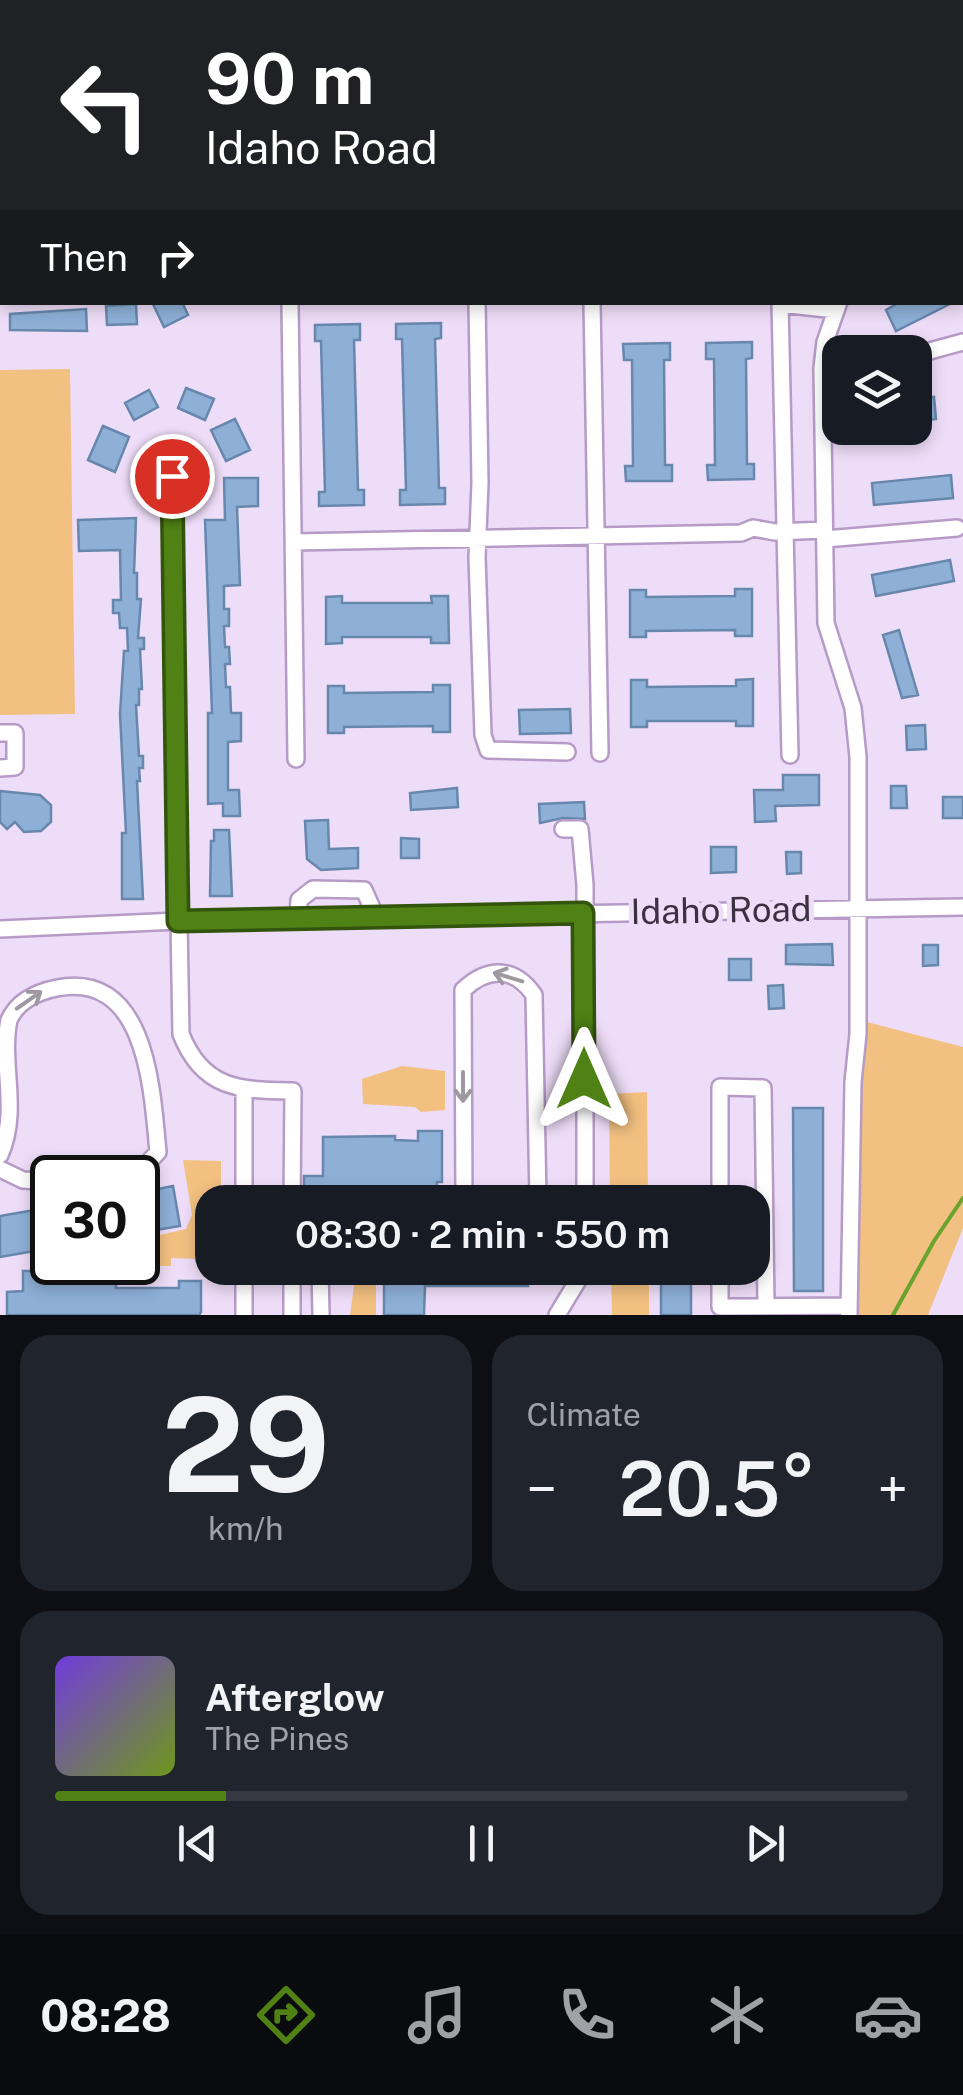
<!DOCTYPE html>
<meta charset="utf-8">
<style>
:root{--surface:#171b24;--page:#20242c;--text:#f1f3f6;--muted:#9ea1a6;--line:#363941;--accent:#4f8114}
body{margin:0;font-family:"Public Sans",sans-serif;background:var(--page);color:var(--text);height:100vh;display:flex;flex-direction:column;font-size:38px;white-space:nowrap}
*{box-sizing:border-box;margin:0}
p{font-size:32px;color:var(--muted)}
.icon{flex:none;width:55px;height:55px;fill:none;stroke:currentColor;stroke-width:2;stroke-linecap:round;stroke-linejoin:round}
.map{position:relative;height:1315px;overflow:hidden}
.panel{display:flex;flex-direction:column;gap:20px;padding:20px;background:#0d0f14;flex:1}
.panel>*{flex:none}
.guide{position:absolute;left:0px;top:0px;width:965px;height:305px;box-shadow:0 5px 15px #0003;background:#202124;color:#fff;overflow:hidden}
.controls{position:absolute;left:822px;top:335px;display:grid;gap:20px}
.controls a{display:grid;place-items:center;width:110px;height:110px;border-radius:20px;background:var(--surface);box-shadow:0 5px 15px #0003;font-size:50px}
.speed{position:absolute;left:30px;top:1155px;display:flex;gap:20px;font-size:50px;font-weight:700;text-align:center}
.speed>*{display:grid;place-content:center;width:130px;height:130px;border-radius:50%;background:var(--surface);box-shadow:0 5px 15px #0003;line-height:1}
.speed .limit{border:5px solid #111;border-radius:15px;background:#fff;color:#111}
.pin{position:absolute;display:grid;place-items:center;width:85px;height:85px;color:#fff;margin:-42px;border:5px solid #fff;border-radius:50%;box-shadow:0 2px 10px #0007}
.me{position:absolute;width:110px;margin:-55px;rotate:0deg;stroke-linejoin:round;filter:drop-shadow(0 0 8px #0008)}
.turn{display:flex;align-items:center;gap:35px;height:210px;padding:0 40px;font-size:45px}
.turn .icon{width:130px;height:130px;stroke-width:2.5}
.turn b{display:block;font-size:70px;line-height:85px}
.then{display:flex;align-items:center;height:95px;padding:0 40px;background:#0003;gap:20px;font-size:38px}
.big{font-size:75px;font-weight:600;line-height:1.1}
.panel .widget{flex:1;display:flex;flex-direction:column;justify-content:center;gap:15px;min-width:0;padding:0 35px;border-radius:30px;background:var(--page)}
.panel .dial{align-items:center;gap:0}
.dial b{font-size:130px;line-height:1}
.song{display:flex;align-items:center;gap:30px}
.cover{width:120px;height:120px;border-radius:15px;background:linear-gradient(135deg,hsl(260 70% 55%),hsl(80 70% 35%))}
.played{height:10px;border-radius:5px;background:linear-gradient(90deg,var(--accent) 20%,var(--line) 20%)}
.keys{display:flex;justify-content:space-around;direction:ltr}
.heat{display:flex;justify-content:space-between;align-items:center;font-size:55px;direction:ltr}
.panel .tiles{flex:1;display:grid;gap:20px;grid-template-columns:1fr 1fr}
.widget:last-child{grid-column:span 2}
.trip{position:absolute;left:195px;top:1185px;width:575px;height:100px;border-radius:30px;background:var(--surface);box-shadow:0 5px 15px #0003;font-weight:600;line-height:100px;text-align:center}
.tab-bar{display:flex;height:160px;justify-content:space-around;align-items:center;background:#090b0e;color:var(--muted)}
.tab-bar .icon{width:70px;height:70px}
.tab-bar .selected{color:var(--accent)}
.tab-bar b{font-size:45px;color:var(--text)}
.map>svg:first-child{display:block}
.green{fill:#f2c081}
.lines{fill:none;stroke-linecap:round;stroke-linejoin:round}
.stream{stroke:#69a32e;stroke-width:4}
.building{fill:#8eb0d7;stroke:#6787ad;stroke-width:2.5}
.minor-casing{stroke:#b69bc6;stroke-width:20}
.minor{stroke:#fff;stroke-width:15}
.oneway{stroke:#9e98a0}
.route-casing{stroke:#33540d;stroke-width:25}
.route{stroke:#4f8114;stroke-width:18}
.labels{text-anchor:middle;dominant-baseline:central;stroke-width:10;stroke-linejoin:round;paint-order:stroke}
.street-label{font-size:35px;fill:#3c3142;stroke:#eeddf8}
</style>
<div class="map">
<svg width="963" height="1315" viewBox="0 0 963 1315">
<rect width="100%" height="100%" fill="#eeddf8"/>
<path class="green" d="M 70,369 L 75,714 L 0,715 L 0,370 Z
M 859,1020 L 963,1047 L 963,1228 L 928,1315 L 849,1315 Z
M 402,1066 L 445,1071 L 445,1110 L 421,1112 L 415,1107 L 363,1104 L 362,1079 Z
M 647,1092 L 648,1202 L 610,1202 L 609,1094 Z
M 183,1160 L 221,1161 L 221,1202 L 212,1202 L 212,1251 L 199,1251 L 197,1259 L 171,1258 L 171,1266 L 130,1266 L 130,1263 L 138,1262 L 138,1240 L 186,1229 L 192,1215 Z
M 350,1268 L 382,1268 L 376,1276 L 376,1315 L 350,1315 L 354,1286 Z
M 611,1268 L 649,1268 L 649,1315 L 612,1315 Z"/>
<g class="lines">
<path class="stream" d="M 129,0 L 141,2
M 267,2 L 269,0
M 893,1315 L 934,1241 L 963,1198"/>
</g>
<path class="building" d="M 152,302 L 182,302 L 188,315 L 164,327 Z
M 900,302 L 954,302 L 896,331 L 886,310 Z
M 136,304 L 137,324 L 107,325 L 106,306 Z
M 86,309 L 87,331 L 10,330 L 10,314 Z
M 441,323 L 441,338 L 435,339 L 439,488 L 445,488 L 445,504 L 400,505 L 400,490 L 406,490 L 402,339 L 396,339 L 396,324 Z
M 360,324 L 360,340 L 354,340 L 358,490 L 364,490 L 364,505 L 319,506 L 319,492 L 325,492 L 321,341 L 315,341 L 315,325 Z
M 752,342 L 752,358 L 746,359 L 747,464 L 754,464 L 754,479 L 708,480 L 707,465 L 715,465 L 714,359 L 706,359 L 706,343 Z
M 670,343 L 670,360 L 664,360 L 665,465 L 672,465 L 672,481 L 626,481 L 625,466 L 633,466 L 632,360 L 624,360 L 623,344 Z
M 186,388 L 214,399 L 205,420 L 178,408 Z
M 149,390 L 158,407 L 134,420 L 125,403 Z
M 934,397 L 936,419 L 915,422 L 915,399 Z
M 235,419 L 250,450 L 226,461 L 211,430 Z
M 103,426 L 129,437 L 115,472 L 88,460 Z
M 951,475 L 953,498 L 874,505 L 872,483 Z
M 224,478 L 258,478 L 258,506 L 237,507 L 240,585 L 224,586 L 224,609 L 229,609 L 229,626 L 224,626 L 225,647 L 229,647 L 230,664 L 225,664 L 226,687 L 230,687 L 231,713 L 241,713 L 241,741 L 228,742 L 228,790 L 239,790 L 240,816 L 223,816 L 223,803 L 208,804 L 208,713 L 212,713 L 205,520 L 225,520 Z
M 136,518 L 134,573 L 137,573 L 137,599 L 141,599 L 138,638 L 144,638 L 144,649 L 140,649 L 142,689 L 139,689 L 139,705 L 136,705 L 139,756 L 143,756 L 143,768 L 139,768 L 140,781 L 137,781 L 143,899 L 122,899 L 122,833 L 126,833 L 120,714 L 124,651 L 128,651 L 127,628 L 120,628 L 119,613 L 113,613 L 113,600 L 121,600 L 120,550 L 79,551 L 78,520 Z
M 950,560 L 954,581 L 876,596 L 872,575 Z
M 735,589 L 752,589 L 752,636 L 735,636 L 735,630 L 646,631 L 646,637 L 630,637 L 630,590 L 646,590 L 646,597 L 735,596 Z
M 342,596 L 342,603 L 432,603 L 431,596 L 448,596 L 449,643 L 431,643 L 431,637 L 342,637 L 342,643 L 326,644 L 326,597 Z
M 899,630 L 918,695 L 902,698 L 883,635 Z
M 753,679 L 753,726 L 736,726 L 736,721 L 647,721 L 647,727 L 631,727 L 631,680 L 647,680 L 647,687 L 736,686 L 736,680 Z
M 433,685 L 450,685 L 450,732 L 433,732 L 433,726 L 344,727 L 344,733 L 328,733 L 328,686 L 344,686 L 344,693 L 433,692 Z
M 570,709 L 571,733 L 520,734 L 519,710 Z
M 925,725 L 926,749 L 907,750 L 906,726 Z
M 783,775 L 819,775 L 819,805 L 775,806 L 776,821 L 755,822 L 754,790 L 783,790 Z
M 891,786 L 906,786 L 907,808 L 891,808 Z
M 457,788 L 458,807 L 411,810 L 410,793 Z
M 0,791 L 40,795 L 51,805 L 51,822 L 41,831 L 24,832 L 15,822 L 7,829 L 0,822 Z
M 943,797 L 963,797 L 963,818 L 943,818 Z
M 584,802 L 585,819 L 563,818 L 540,823 L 539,804 Z
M 328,820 L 329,849 L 358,848 L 358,868 L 321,870 L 307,859 L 305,821 Z
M 214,830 L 229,830 L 232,896 L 210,896 L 211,841 L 214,841 Z
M 401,838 L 419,839 L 419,858 L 401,858 Z
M 711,847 L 736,847 L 736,872 L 711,873 Z
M 786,852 L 801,852 L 801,873 L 787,874 Z
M 832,944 L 833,965 L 786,964 L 786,945 Z
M 923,945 L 938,945 L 938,965 L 923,966 Z
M 729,959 L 751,959 L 751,980 L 729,980 Z
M 783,985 L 784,1008 L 769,1009 L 768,986 Z
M 793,1108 L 823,1108 L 823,1291 L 794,1291 Z
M 418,1131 L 442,1131 L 442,1182 L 437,1182 L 437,1202 L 304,1202 L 304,1176 L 323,1176 L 323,1137 L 395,1136 L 395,1140 L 418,1141 Z
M 173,1186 L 180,1226 L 138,1233 L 138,1193 Z
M 52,1207 L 52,1248 L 0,1257 L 0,1216 Z
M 384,1268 L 528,1268 L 528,1286 L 425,1286 L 424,1315 L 384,1315 Z
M 661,1268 L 691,1268 L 691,1315 L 661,1315 Z
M 23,1271 L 116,1271 L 116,1288 L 179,1288 L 179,1281 L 201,1281 L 201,1312 L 199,1315 L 7,1315 L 7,1292 L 23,1291 Z"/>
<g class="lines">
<g class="minor-casing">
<path id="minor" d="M 172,0 L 172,2
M 0,88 L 2,88
M 962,97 L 963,97
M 962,168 L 963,168
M 962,211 L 963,211
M 0,271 L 2,271
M 290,302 L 296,759
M 477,302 L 480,483 L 477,557 L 483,735 L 488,750 L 567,752
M 592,302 L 600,753
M 780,302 L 790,755
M 839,302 L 825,342 L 822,368 L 826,623 L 853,708 L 858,757 L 858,1034 L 853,1082 L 849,1315
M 780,304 L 836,310
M 915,355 L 963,342
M 171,476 L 181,1034 C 203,1090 240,1090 293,1091 L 292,1202
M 825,539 L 957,528
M 293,542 L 741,533 L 753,528 L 775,532 L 824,530
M 0,733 L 15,733 L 15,767 L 0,768
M 563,829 L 580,829 L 585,885 L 585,1202
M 298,919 L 299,900 L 313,889 L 364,890 L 376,917
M 0,929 L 178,921 L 963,907
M 0,1155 C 20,1110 0,1064 9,1020 C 18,1000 37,992 57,988 C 147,971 152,1089 158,1152 L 143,1168 L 90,1178
M 0,1169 L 23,1180 L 52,1182
M 244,1202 L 244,1090
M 464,1202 L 463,990 C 487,967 514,966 534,995 L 538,1199 L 541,1202
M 720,1202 L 720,1087 L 763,1088 L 766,1306
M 320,1268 L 321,1315
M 720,1268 L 720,1307 L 849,1306
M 244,1315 L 244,1268
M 292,1315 L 292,1268
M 557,1315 L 580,1277 L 581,1268"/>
</g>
<use href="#minor" class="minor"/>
</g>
<defs><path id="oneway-shaft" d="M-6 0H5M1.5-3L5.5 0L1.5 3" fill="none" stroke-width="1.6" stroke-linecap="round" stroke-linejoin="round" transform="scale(2.5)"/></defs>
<g class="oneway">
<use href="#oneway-shaft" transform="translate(508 977) rotate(-163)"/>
<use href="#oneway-shaft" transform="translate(29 1000) rotate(-35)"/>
<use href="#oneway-shaft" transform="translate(463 1087) rotate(90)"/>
</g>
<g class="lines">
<g class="route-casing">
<path id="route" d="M 172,476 L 178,921 L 583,913 L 584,1079"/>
</g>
<use href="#route" class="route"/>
</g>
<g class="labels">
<g class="street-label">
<text transform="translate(721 910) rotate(-1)">Idaho Road</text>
</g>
</g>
</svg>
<div class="controls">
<a><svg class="icon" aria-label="layers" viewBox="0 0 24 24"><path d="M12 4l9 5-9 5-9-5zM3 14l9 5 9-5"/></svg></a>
</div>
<div class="speed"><div class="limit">30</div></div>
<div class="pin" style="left:172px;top:476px;background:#d93025"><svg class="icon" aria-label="arrive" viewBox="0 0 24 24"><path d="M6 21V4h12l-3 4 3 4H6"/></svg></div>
<svg class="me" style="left:584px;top:1079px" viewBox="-20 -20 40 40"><path d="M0-17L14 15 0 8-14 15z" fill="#4f8114" stroke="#fff" stroke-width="4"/></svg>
<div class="trip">08:30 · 2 min · 550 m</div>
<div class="guide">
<div class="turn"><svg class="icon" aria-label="left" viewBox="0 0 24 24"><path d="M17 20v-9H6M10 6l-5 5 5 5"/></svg><div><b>90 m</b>Idaho Road</div></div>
<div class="then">Then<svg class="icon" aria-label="right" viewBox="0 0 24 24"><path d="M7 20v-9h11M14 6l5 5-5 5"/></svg></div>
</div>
</div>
<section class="panel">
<div class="tiles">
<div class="widget dial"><b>29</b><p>km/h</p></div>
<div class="widget"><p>Climate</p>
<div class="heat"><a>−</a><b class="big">20.5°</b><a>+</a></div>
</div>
<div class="widget">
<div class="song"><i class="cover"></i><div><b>Afterglow</b><p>The Pines</p></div></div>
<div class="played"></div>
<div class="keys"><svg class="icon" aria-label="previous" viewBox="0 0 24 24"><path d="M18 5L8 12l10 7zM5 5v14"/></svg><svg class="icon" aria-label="pause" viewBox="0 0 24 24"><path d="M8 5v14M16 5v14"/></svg><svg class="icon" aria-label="next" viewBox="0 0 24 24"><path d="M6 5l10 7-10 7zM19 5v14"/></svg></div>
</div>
</div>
</section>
<nav class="tab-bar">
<b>08:28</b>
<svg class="icon selected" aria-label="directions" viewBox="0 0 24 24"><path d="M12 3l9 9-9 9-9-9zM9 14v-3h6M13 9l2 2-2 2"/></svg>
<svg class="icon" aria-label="music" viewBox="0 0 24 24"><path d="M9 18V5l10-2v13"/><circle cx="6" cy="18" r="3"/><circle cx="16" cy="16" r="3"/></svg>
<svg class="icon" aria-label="phone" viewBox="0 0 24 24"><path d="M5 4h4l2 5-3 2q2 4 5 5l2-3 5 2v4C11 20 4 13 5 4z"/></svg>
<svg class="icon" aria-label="climate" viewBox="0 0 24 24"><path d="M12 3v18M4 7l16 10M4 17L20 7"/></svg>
<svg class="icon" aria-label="car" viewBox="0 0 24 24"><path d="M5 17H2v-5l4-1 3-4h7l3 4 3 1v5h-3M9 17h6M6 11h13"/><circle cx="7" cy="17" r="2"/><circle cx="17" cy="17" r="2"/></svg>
</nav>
